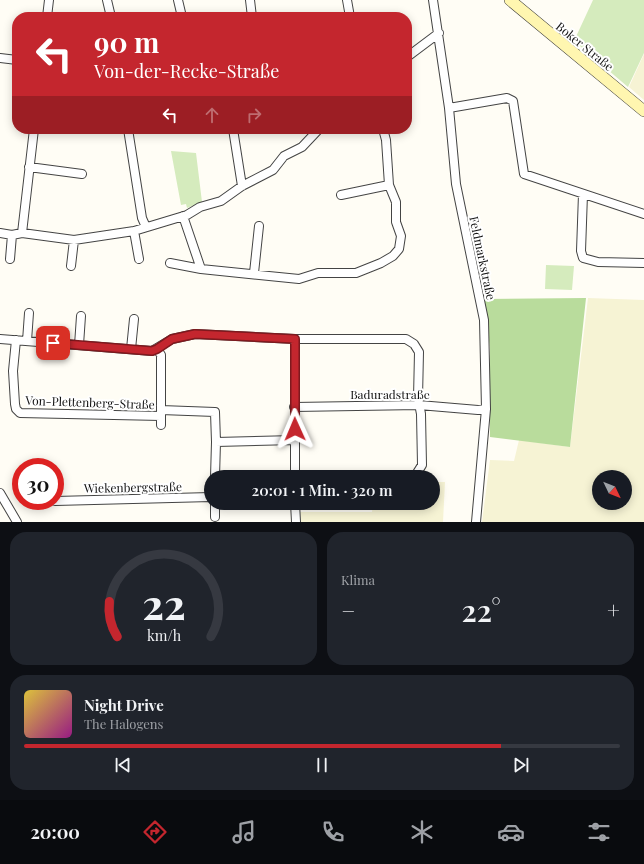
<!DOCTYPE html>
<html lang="de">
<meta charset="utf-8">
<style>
:root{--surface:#171b24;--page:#20242c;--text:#f1f3f6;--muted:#9ea1a6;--line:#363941;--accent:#c4262e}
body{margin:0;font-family:"Playfair Display",serif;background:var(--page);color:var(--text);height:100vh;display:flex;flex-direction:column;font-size:15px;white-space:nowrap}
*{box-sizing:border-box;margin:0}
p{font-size:13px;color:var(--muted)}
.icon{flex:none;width:22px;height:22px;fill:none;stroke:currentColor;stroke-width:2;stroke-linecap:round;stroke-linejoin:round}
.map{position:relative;height:522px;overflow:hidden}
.drawer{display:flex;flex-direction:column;gap:10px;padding:10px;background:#0d0f14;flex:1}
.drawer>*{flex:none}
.guide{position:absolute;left:12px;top:12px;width:400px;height:122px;border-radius:16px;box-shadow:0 2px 10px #0003;background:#c4262e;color:#fff;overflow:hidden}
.needle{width:26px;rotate:133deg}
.buttons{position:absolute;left:592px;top:470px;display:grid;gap:8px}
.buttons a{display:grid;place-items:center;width:40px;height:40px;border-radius:50%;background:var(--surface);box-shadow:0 2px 10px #0003;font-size:20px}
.speed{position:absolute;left:12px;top:458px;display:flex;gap:8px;font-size:20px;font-weight:700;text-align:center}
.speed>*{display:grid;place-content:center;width:52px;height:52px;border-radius:50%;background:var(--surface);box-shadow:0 2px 10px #0003;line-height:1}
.speed .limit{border:6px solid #d22;background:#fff;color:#111}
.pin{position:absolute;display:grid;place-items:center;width:34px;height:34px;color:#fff;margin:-17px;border-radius:8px;box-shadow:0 2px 6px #0006}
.me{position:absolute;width:44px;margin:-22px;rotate:359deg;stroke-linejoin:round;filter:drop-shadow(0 0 3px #0008)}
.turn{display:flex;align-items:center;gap:14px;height:84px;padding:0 16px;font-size:18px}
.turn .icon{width:52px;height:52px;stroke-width:2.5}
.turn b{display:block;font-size:28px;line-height:34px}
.lanes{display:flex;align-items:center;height:38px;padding:0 16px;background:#0003;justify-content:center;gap:20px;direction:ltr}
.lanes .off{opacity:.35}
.big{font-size:30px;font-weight:600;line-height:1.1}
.drawer .widget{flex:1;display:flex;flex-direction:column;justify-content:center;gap:6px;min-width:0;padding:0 14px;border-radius:16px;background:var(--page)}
.drawer .dial{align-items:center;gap:0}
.dial svg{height:104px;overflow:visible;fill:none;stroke:var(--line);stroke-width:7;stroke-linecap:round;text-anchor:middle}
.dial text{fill:var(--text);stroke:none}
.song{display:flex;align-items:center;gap:12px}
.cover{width:48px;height:48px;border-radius:6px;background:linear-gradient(135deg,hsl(50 70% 55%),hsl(310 70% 35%))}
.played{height:4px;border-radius:2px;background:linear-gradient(90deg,var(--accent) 80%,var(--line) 80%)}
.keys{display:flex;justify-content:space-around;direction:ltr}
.heat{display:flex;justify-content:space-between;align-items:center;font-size:22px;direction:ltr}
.drawer .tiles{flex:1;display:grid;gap:10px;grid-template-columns:1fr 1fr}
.widget:last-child{grid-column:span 2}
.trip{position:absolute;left:204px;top:470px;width:236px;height:40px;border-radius:20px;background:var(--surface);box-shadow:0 2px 10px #0003;font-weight:600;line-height:40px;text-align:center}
.tabs{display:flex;height:64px;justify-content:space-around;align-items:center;background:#090b0e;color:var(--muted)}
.tabs .icon{width:28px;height:28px}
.tabs .current{color:var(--accent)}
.tabs b{font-size:18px;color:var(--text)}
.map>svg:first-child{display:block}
.farmland{fill:#f6f3d4;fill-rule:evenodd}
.green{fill:#d5ebbd}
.forest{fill:#b9dc9c}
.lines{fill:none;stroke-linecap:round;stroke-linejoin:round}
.minor-casing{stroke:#444;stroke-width:10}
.secondary-casing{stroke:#333;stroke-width:12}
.minor{stroke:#fff;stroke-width:8}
.secondary{stroke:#fff6b0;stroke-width:11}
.route-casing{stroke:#7f191e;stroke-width:10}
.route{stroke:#c4262e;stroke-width:7}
.labels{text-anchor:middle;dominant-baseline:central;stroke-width:4;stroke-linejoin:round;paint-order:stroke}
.street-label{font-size:12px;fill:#111;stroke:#fff}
</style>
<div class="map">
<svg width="644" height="522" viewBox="0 0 644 522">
<rect width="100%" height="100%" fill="#fffdf5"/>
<path class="farmland" d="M 644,54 L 644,100 L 629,87 Z
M 588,298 L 644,300 L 644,522 L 482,522 L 490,460 L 514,461 L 519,440 L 570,447 ZM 599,477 L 625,477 L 625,503 L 599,503 Z
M 433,482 L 445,482 L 443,522 L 301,522 L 300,512 L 372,512 L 373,503 L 433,503 Z"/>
<path class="green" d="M 593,0 L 644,0 L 644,53 L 628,87 L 574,41 Z
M 171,151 L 196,153 L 202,202 L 187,208 L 186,204 L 181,205 Z
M 546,265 L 574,266 L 572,290 L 545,289 Z"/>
<path class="forest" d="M 586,298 L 570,447 L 490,437 L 490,348 L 484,299 Z"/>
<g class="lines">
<g class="minor-casing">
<path id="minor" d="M 107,0 L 111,17
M 178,0 L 182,17
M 250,0 L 252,17
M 347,0 L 350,17
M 433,0 L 449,108 L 456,184 L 484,320 L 486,409 L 476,522
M 47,17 L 49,0
M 407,57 L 439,33
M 0,58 L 17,60
M 449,108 L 507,98 L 513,101 L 524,174 L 644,214
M 128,129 L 142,218 L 146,227
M 233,129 L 242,186
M 29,167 L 82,174
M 583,194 L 581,251 L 583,258 L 598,262 L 644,263
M 341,195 L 389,185
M 183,216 L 201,269 L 299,279 L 318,273 L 356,273 L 381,263 L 393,256 L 399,249 L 401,236 L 396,222 L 396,202 L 389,185 L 386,140 L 383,129
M 134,231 L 139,259
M 0,233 L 12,235 L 22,233 L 74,240 L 134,231 L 187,215 L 200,207 L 221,201 L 242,186 L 273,170 L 284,156 L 302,147 L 319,129
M 22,233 L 34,129
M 10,259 L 12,235
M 170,263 L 201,269
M 71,266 L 74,240
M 254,273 L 259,226
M 0,339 L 152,351 L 172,339 L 195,334 L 295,339 L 406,339 L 414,344 L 419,352 L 418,398 L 421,414 L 422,465 L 417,473 L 408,477
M 295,339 L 295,477
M 16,340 L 13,371 L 15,404 L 16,409 L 20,413 L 161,416
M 27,341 L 29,313
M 79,345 L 81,316
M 131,349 L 134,319
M 157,349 L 161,355 L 161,410 L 215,412 L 216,442 L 295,440
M 294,407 L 419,405 L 478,410 L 486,409
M 161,425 L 161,411
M 215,477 L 216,442
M 0,493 L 17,522
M 36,501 L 41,501
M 55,501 L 211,497
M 295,503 L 296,522
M 215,517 L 215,503"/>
</g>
<g class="secondary-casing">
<path id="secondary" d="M 510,0 L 644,111"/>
</g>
<use href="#minor" class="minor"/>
<use href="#secondary" class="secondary"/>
</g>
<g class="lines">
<g class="route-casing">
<path id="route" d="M 53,343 L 152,351 L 157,349 L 172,339 L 195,334 L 295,339 L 295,429"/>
</g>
<use href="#route" class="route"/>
</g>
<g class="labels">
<g class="street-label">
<text transform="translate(585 46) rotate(39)">Boker Straße</text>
<text transform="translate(483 258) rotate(78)">Feldmarkstraße</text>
<text x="390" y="394">Baduradstraße</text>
<text transform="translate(90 402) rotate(2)">Von-Plettenberg-Straße</text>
<text transform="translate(133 487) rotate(-1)">Wiekenbergstraße</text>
</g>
</g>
</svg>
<div class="buttons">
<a><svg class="needle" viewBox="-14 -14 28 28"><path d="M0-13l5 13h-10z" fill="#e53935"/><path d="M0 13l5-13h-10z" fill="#9ea1a6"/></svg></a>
</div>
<div class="speed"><div class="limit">30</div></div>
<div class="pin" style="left:53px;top:343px;background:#d93025"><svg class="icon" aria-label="arrive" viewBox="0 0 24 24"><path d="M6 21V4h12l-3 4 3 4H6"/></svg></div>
<svg class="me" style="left:295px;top:429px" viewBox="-20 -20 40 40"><path d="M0-17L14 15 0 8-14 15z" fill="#c4262e" stroke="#fff" stroke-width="4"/></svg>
<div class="trip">20:01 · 1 Min. · 320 m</div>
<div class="guide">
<div class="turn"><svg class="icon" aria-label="left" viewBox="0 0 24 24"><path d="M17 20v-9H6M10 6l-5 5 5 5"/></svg><div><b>90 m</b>Von-der-Recke-Straße</div></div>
<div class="lanes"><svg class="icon" aria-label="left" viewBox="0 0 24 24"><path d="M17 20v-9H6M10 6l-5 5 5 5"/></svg><svg class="icon off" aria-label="ahead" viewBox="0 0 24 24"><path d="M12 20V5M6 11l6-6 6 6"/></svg><svg class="icon off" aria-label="right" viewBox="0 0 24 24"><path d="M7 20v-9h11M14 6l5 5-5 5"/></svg></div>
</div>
</div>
<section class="drawer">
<div class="tiles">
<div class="widget dial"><svg viewBox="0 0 100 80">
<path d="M14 69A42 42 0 1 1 86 69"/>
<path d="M14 69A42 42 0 0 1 8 42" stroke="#c4262e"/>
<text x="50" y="56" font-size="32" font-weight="700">22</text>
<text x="50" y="72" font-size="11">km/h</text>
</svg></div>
<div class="widget"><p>Klima</p>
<div class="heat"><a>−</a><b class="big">22°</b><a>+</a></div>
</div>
<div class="widget">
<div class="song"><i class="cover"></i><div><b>Night Drive</b><p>The Halogens</p></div></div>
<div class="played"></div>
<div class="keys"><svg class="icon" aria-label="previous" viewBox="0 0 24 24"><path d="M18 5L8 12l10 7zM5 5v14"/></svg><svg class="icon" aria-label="pause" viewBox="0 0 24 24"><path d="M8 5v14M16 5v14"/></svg><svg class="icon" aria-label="next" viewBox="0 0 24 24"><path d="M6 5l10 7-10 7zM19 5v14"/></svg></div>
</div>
</div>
</section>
<nav class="tabs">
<b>20:00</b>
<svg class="icon current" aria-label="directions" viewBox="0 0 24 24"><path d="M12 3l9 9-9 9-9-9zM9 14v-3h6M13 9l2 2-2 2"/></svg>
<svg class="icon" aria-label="music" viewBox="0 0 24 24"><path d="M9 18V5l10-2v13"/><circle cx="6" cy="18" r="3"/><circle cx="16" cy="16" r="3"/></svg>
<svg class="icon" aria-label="phone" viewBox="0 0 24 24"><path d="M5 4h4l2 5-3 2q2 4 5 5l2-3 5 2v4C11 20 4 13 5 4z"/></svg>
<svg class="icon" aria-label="climate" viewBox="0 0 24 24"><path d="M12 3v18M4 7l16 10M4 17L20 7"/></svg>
<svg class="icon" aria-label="car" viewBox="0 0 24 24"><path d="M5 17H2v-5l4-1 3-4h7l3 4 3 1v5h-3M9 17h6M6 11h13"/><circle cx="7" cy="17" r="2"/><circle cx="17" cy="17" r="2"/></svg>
<svg class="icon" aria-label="filters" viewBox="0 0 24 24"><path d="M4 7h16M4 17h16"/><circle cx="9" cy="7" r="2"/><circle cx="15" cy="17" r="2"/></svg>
</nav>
